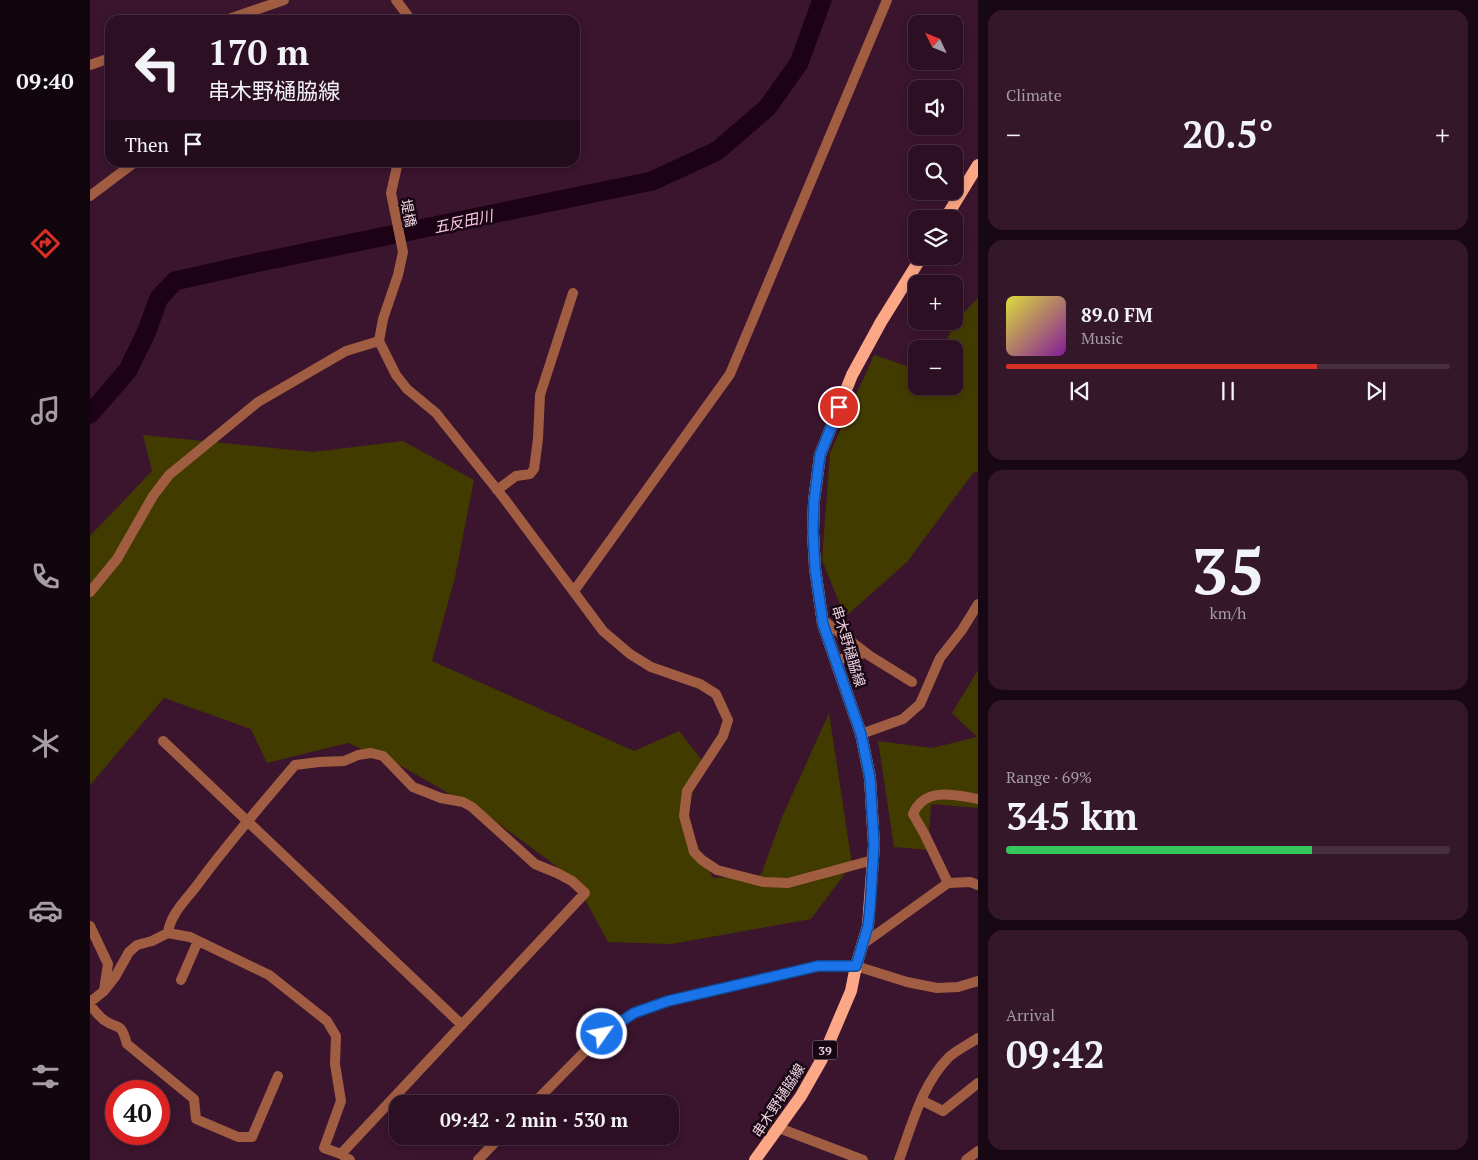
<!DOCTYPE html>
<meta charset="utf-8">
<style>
:root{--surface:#2c0f22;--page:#34182a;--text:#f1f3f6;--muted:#a69ca5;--line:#482f40;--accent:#d93025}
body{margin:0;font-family:"PT Serif","Noto Sans JP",serif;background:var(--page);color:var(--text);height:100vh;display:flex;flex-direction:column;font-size:19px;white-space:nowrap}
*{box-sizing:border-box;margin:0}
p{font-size:16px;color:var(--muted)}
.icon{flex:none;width:28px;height:28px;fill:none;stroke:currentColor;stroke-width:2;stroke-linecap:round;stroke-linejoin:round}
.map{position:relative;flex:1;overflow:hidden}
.side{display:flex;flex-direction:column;gap:10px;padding:10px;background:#180813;width:500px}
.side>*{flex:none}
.top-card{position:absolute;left:15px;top:15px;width:475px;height:152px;border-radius:15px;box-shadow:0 2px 8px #0003,0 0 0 1px var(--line);background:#2c0f22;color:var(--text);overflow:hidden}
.needle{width:32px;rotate:313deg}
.buttons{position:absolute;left:818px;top:15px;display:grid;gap:10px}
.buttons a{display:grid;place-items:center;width:55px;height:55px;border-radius:10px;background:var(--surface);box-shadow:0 2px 8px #0003,0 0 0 1px var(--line);font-size:25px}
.speed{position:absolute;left:15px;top:1080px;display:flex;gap:10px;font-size:25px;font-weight:700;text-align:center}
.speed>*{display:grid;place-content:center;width:65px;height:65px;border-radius:50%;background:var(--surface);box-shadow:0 2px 8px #0003,0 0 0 1px var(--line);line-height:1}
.speed .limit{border:8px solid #d22;background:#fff;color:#111}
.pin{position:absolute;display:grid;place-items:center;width:42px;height:42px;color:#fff;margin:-21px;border:2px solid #fff;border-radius:50%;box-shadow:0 1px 5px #0007}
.me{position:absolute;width:55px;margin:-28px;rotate:57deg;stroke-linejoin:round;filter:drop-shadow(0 0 4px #0008)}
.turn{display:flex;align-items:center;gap:18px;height:105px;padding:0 20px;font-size:22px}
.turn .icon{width:65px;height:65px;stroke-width:2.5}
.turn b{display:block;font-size:35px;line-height:42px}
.then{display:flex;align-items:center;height:48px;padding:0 20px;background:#0003;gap:10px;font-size:19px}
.big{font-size:38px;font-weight:600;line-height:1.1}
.side .card{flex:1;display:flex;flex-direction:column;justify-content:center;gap:8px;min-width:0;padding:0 18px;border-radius:15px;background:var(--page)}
.side .dial{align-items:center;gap:0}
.dial b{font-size:65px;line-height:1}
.song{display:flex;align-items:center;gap:15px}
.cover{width:60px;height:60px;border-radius:8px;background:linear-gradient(135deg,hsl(60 70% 55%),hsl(290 70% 35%))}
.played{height:5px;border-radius:2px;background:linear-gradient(90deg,var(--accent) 70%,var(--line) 70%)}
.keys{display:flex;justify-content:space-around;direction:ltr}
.heat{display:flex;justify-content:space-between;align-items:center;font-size:28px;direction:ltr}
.charge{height:8px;border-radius:4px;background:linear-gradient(90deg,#34c759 69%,var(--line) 0)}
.trip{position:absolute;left:299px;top:1095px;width:290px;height:50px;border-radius:15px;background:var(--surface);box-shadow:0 2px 8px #0003,0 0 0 1px var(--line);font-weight:600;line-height:50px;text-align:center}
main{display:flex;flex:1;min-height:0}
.dock{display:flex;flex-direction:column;width:90px;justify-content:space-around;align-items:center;background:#12060e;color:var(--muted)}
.dock .icon{width:35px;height:35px}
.dock .on{color:var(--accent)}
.dock b{font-size:22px;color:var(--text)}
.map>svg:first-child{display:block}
.green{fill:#423b00}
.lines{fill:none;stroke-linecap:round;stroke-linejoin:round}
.river{stroke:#1d0114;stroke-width:19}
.minor{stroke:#a15d42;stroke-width:10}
.tertiary{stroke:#a15d42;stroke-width:10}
.primary{stroke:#fca886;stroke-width:12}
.route-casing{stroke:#114b97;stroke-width:12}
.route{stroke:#1a73e8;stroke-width:9}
.labels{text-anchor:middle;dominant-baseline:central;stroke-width:5;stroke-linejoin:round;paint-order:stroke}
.shield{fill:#180712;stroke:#ad95a3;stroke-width:1}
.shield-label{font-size:12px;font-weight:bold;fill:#edd2e1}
.street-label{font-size:14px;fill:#edd2e1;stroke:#180712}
.water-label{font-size:15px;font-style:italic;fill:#fec7e7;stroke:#180712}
</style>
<main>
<nav class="dock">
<b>09:40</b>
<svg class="icon on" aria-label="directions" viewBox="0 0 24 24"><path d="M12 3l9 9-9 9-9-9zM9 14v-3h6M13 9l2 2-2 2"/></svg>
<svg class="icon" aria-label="music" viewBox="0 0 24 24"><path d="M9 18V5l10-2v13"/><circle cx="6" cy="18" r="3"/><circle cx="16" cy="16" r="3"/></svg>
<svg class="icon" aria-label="phone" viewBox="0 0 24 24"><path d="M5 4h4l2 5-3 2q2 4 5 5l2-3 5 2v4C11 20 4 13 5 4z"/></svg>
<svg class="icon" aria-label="climate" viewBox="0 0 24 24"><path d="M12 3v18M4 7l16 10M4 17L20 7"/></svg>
<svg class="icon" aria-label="car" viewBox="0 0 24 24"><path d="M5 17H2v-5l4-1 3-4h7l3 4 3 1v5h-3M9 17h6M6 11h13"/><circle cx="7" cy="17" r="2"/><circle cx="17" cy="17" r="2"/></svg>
<svg class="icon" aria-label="filters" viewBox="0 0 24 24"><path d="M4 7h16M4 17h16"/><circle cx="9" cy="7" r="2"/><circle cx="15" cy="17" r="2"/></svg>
</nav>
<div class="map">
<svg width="888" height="1160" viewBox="0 0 888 1160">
<rect width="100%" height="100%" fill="#3b142e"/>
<path class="green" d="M 888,298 L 888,471 L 883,473 L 817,562 L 755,617 L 732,560 L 740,453 L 784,355 L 826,369 L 826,386 L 864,386 L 864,349 L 852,349 L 866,321 Z
M 53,435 L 223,452 L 313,441 L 384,480 L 365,577 L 342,661 L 544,751 L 589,731 L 611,759 L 596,821 L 623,878 L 671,875 L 692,817 L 739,713 L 762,864 L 721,919 L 581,944 L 518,942 L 484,879 L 401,818 L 315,768 L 258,743 L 177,763 L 161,729 L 74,698 L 0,785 L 0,536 L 62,471 Z
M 888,670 L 888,808 L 841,804 L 838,850 L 804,847 L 788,741 L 842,748 L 887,737 L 862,713 Z"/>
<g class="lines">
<path class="river" d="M 0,414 L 38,370 L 56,333 L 69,298 L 85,281 L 165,263 L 562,181 L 627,151 L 677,108 L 709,63 L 732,0"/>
<path class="minor" d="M 306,0 L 318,16 L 318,20
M 308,162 L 301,193 L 313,252 L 308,275 L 293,319 L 289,341 L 306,375 L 317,389 L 346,413 L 413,497 L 513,631 L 540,654 L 561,667 L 610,684 L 626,694 L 638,720 L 633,736 L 597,791 L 594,816 L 604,852 L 612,860 L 627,870 L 673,882 L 698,883 L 783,860
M 0,196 L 45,162
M 407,490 L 426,476 L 440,474 L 444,469 L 448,439 L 450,395 L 483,293
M 484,591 L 640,374 L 797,0
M 0,592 L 27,559 L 63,496 L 79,475 L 168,402 L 256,351 L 289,341
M 733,620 L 780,656 L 822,682
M 747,661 L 759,656 L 775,653
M 771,734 L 813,719 L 830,704 L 850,658 L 872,630 L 888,604
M 73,741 L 372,1025
M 858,883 L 835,835 L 823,814 C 835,786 865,795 888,799
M 0,926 L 18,964 L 14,990
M 78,933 C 80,914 97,899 108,884 C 138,843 172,804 205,765 L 229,762 L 254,761 L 268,755 L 281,753 L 293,756 L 323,787 L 351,798 L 373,802 L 382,807 L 445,864 L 467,873 L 482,881 L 495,893 L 251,1154
M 773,944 L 858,883 L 880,882 L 888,885
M 91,980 L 108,941
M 0,1002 L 14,991 L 25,977 L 39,952 L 47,945 L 62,941 L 78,933 L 100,937 L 179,975 L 237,1021 L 246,1036 L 245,1064 L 251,1101 L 234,1148 L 251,1154 L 260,1160
M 0,1005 C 4,1010 9,1016 14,1020 C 29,1031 30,1020 37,1044 L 104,1099 L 106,1119 L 148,1137 L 162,1137 L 188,1076
M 831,1100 L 853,1111 L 888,1083
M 689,1128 L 773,1160
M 809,1160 C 822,1125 832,1084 859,1057 C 867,1050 879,1044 888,1038
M 876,1160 L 888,1151"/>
<path class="tertiary" d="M 136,20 L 194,0
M 0,65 L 20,58
M 443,1104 L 512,1034 L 544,1013 L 578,1001 L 728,966 L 766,966 L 817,982 L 847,988 L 868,987 L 888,981
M 388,1160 L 411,1136"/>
<path class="primary" d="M 855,219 L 888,165
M 665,1160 L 711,1096 L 732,1059 L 761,991 L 766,966 L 778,926 L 784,845 L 780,778 L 771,734 L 733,624 L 725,568 L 723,532 L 724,501 L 730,455 L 762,375 L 791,322 L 832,256"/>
</g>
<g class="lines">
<g class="route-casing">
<path id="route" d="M 512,1034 L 544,1013 L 578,1001 L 728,966 L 766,966 L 778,926 L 780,908 L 784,845 L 780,778 L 771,734 L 733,624 L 725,568 L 723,532 L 724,501 L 730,455 L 749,407"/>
</g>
<use href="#route" class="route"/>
</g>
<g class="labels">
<rect class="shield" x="722.5" y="1040.5" width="25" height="19" rx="4"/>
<g class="shield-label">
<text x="735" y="1050">39</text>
</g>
<g class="street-label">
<text transform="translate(319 213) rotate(78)">堤橋</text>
<text transform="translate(759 646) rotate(73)">串木野樋脇線</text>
<text transform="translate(688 1100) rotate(-57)">串木野樋脇線</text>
</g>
<g class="water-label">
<text transform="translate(373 221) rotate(-12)">五反田川</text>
</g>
</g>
</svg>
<div class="buttons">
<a><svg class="needle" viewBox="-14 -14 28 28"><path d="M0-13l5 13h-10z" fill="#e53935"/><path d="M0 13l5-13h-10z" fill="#a69ca5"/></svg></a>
<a><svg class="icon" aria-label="sound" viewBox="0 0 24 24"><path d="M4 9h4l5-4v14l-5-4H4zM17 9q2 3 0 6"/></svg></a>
<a><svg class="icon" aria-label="search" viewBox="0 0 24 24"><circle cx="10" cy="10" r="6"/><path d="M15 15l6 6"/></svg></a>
<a><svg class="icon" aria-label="layers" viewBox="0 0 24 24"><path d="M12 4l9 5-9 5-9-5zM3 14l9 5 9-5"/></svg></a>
<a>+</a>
<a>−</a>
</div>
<div class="speed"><div class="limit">40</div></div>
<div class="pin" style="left:749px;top:407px;background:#d93025"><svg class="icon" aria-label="arrive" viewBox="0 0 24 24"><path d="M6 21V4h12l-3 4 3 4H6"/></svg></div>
<svg class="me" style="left:512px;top:1034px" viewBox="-20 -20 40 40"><circle r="17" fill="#1a73e8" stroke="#fff" stroke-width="3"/><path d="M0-11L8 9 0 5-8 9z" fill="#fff"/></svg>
<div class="trip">09:42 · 2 min · 530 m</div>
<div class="top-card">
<div class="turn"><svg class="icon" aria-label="left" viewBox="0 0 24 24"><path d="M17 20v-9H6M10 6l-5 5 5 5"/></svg><div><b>170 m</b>串木野樋脇線</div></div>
<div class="then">Then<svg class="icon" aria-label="arrive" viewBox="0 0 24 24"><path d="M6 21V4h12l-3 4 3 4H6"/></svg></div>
</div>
</div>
<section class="side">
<div class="card"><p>Climate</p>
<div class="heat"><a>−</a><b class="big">20.5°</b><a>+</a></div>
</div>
<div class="card">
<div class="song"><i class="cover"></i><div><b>89.0 FM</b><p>Music</p></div></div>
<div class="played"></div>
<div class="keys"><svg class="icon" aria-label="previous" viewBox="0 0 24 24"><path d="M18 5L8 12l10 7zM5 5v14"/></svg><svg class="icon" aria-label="pause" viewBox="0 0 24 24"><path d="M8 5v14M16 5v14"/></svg><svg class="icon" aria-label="next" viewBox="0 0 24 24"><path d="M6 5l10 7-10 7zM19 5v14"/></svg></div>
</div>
<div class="card dial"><b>35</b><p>km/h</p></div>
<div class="card"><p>Range · 69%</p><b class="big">345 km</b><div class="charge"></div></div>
<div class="card"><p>Arrival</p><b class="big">09:42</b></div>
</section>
</main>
